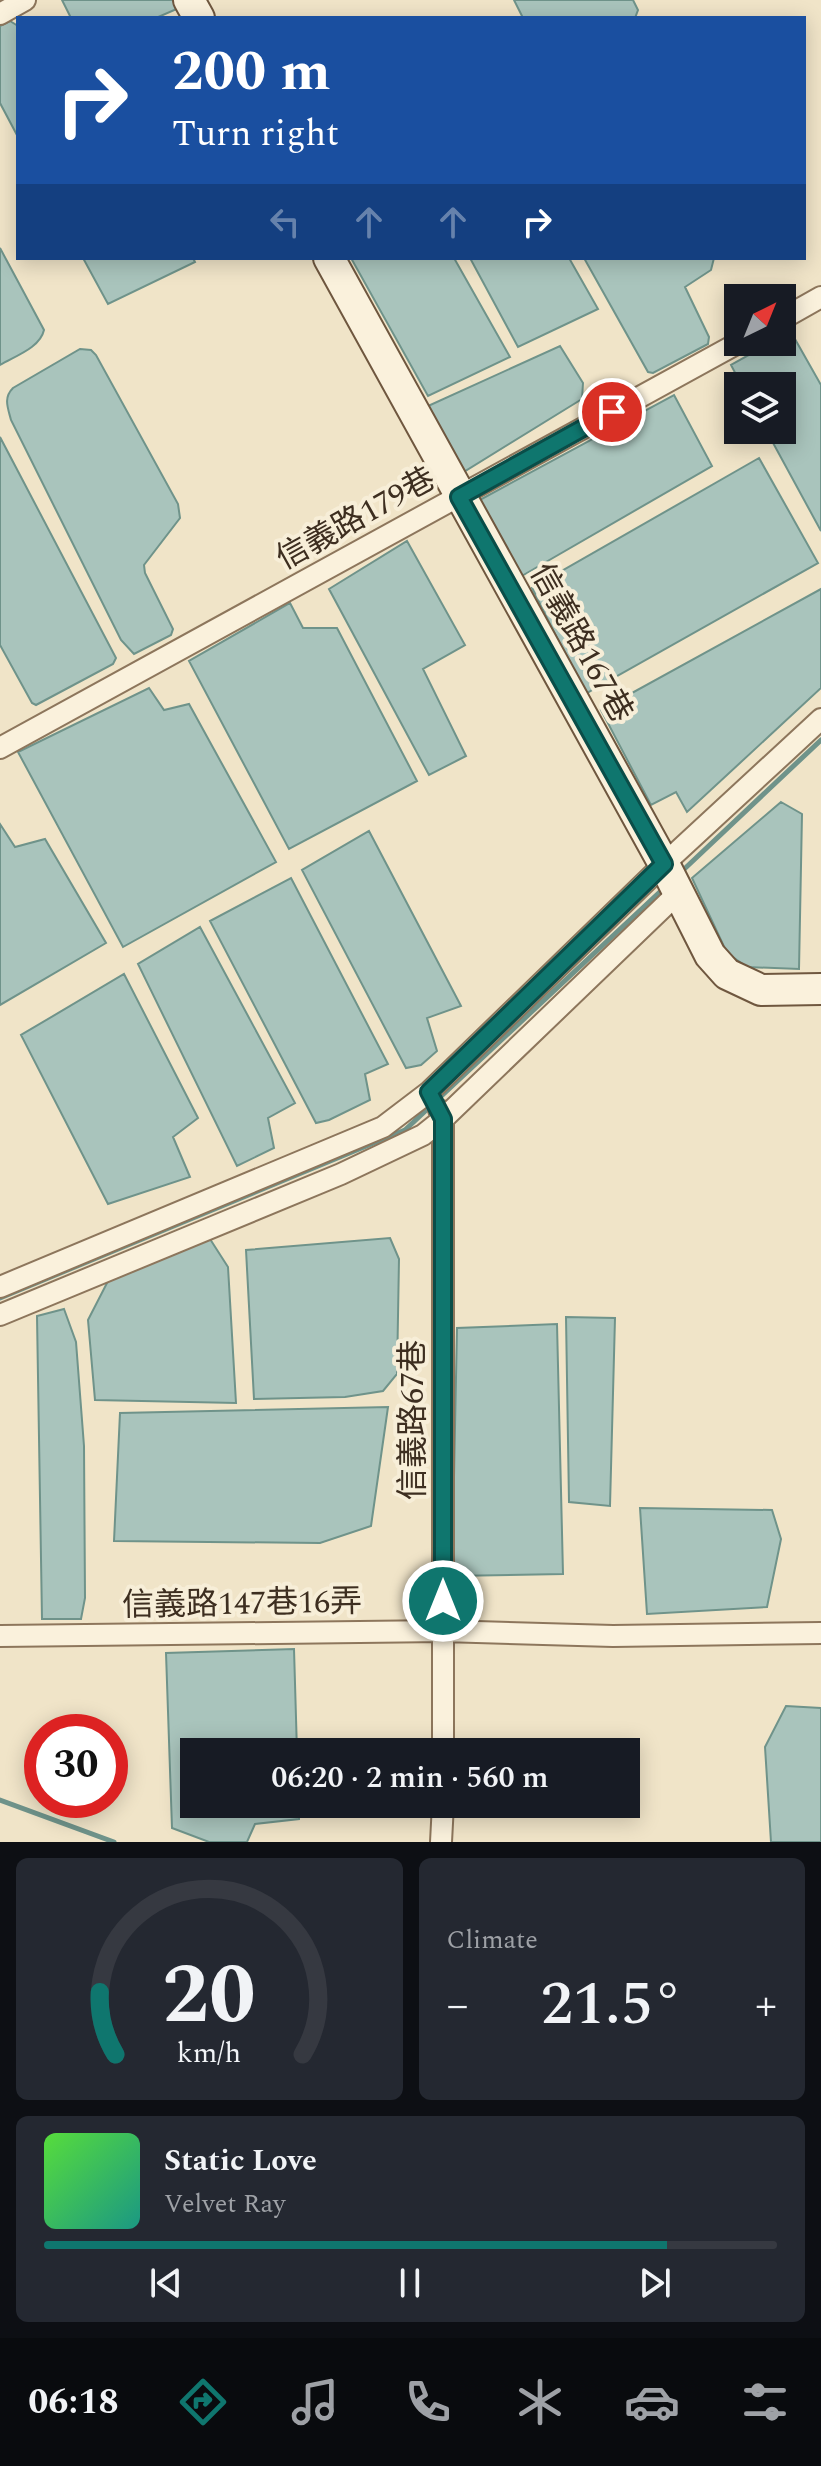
<!DOCTYPE html>
<meta charset="utf-8">
<style>
:root{--surface:#171b24;--page:#242831;--text:#f1f3f6;--muted:#9ea1a6;--line:#363941;--accent:#0f766e}
body{margin:0;font-family:Spectral,"Noto Sans TC",serif;background:var(--page);color:var(--text);height:100vh;display:flex;flex-direction:column;font-size:30px;white-space:nowrap}
*{box-sizing:border-box;margin:0}
p{font-size:26px;color:var(--muted)}
.icon{flex:none;width:44px;height:44px;fill:none;stroke:currentColor;stroke-width:2;stroke-linecap:round;stroke-linejoin:round}
.map{position:relative;height:1842px;overflow:hidden}
.side{display:flex;flex-direction:column;gap:16px;padding:16px;background:#0d0f14;flex:1}
.side>*{flex:none}
.top-card{position:absolute;left:16px;top:16px;width:790px;height:244px;border-radius:0px;box-shadow:0 4px 20px #0003;background:#1a4fa0;color:#fff;overflow:hidden}
.needle{width:52px;rotate:43deg}
.tools{position:absolute;left:724px;top:284px;display:grid;gap:16px}
.tools a{display:grid;place-items:center;width:72px;height:72px;border-radius:0px;background:var(--surface);box-shadow:0 4px 20px #0003;font-size:40px}
.speed{position:absolute;left:24px;top:1714px;display:flex;gap:16px;font-size:40px;font-weight:700;text-align:center}
.speed>*{display:grid;place-content:center;width:104px;height:104px;border-radius:50%;background:var(--surface);box-shadow:0 4px 20px #0003;line-height:1}
.speed .limit{border:12px solid #d22;background:#fff;color:#111}
.pin{position:absolute;display:grid;place-items:center;width:68px;height:68px;color:#fff;margin:-34px;border:4px solid #fff;border-radius:50%;box-shadow:0 2px 8px #0007}
.me{position:absolute;width:88px;margin:-44px;rotate:0deg;stroke-linejoin:round;filter:drop-shadow(0 0 6px #0008)}
.turn{display:flex;align-items:center;gap:28px;height:168px;padding:0 24px;font-size:36px}
.turn .icon{width:104px;height:104px;stroke-width:2.5}
.turn b{display:block;font-size:56px;line-height:68px}
.lanes{display:flex;align-items:center;height:76px;padding:0 24px;background:#0003;justify-content:center;gap:40px;direction:ltr}
.lanes .off{opacity:.35}
.big{font-size:60px;font-weight:600;line-height:1.1}
.side .tile{flex:1;display:flex;flex-direction:column;justify-content:center;gap:12px;min-width:0;padding:0 28px;border-radius:12px;background:var(--page)}
.side .dial{align-items:center;gap:0}
.dial svg{height:208px;overflow:visible;fill:none;stroke:var(--line);stroke-width:7;stroke-linecap:round;text-anchor:middle}
.dial text{fill:var(--text);stroke:none}
.song{display:flex;align-items:center;gap:24px}
.cover{width:96px;height:96px;border-radius:12px;background:linear-gradient(135deg,hsl(110 70% 55%),hsl(170 70% 35%))}
.played{height:8px;border-radius:4px;background:linear-gradient(90deg,var(--accent) 85%,var(--line) 85%)}
.keys{display:flex;justify-content:space-around;direction:ltr}
.heat{display:flex;justify-content:space-between;align-items:center;font-size:44px;direction:ltr}
.side .tiles{flex:1;display:grid;gap:16px;grid-template-columns:1fr 1fr}
.tile:last-child{grid-column:span 2}
.trip{position:absolute;left:180px;top:1738px;width:460px;height:80px;border-radius:0px;background:var(--surface);box-shadow:0 4px 20px #0003;font-weight:600;line-height:80px;text-align:center}
.menu{display:flex;height:128px;justify-content:space-around;align-items:center;background:#090b0e;color:var(--muted)}
.menu .icon{width:56px;height:56px}
.menu .selected{color:var(--accent)}
.menu b{font-size:36px;color:var(--text)}
.map>svg:first-child{display:block}
.water{fill:#a9c4bc;stroke:#6f938a;stroke-width:2}
.lines{fill:none;stroke-linecap:round;stroke-linejoin:round}
.stream{stroke:#6f938a;stroke-width:5}
.street-casing{stroke:#8d765c;stroke-width:24}
.secondary-casing{stroke:#6f573f;stroke-width:34}
.street{stroke:#faf1dc;stroke-width:20}
.secondary{stroke:#faf1dc;stroke-width:30}
.route-casing{stroke:#0a4d48;stroke-width:20}
.route{stroke:#0f766e;stroke-width:14}
.labels{text-anchor:middle;dominant-baseline:central;stroke-width:8;stroke-linejoin:round;paint-order:stroke}
.street-label{font-size:32px;fill:#3d2e20;stroke:#f7eed8}
</style>
<div class="map">
<svg width="821" height="1842" viewBox="0 0 821 1842">
<rect width="100%" height="100%" fill="#f0e4c8"/>
<path class="water" d="M 62,0 L 175,0 L 179,8 L 156,18 L 71,18 Z
M 514,0 L 633,0 L 638,10 L 635,18 L 523,18 Z
M 10,21 L 18,26 L 18,137 L 0,103 L 0,26 Z
M 0,248 L 44,330 C 40,348 15,356 0,365 Z
M 83,258 L 193,258 L 195,262 L 108,304 Z
M 351,258 L 454,258 L 510,357 L 428,396 Z
M 470,258 L 569,258 L 598,309 L 518,347 Z
M 584,258 L 714,258 L 711,270 L 685,287 L 709,337 L 708,344 L 653,373 L 648,372 Z
M 791,332 L 821,385 L 821,531 L 766,430 L 782,430 L 782,386 L 742,386 L 731,365 L 772,342 L 782,342 L 782,337 Z
M 560,346 L 583,383 L 582,399 L 462,473 L 428,406 Z
M 80,349 L 91,350 L 96,355 L 178,504 L 180,518 L 144,565 L 145,573 L 173,629 L 171,635 L 134,654 L 121,640 L 11,420 C 8,408 3,398 13,388 Z
M 674,395 L 712,466 L 520,577 L 476,502 Z
M 0,437 L 116,658 L 113,664 L 36,705 L 32,703 L 0,645 Z
M 759,458 L 818,563 L 585,694 L 532,588 Z
M 407,541 L 465,645 L 423,669 L 466,756 L 429,775 L 329,589 Z
M 821,589 L 821,688 L 687,812 L 676,792 L 651,805 L 601,710 Z
M 290,603 L 303,628 L 337,628 L 417,781 L 289,849 L 189,661 Z
M 149,688 L 164,710 L 189,704 L 276,862 L 123,947 L 18,752 Z
M 781,802 L 802,814 L 799,969 L 747,967 L 727,953 L 692,878 Z
M 0,824 L 15,847 L 45,839 L 106,943 L 0,1005 Z
M 369,831 L 461,1006 L 427,1018 L 437,1051 L 421,1065 L 406,1068 L 302,870 Z
M 291,878 L 388,1064 L 365,1074 L 370,1100 L 329,1120 L 316,1123 L 210,921 Z
M 200,927 L 295,1103 L 268,1118 L 274,1148 L 237,1166 L 138,964 Z
M 124,974 L 198,1118 L 173,1137 L 190,1177 L 108,1204 L 21,1035 Z
M 390,1238 L 399,1259 L 397,1374 L 383,1391 L 345,1397 L 254,1399 L 246,1250 Z
M 210,1239 L 228,1267 L 236,1403 L 95,1400 L 88,1320 L 108,1281 Z
M 64,1309 L 76,1342 L 84,1446 L 85,1598 L 81,1619 L 42,1619 L 37,1316 Z
M 566,1317 L 615,1318 L 610,1506 L 569,1502 Z
M 557,1324 L 563,1574 L 452,1576 L 457,1328 Z
M 388,1407 L 371,1526 L 320,1543 L 114,1541 L 120,1413 Z
M 640,1508 L 772,1510 L 781,1539 L 767,1607 L 647,1614 Z
M 294,1649 L 297,1752 L 194,1752 L 194,1804 L 299,1804 L 299,1819 L 255,1824 L 247,1842 L 209,1842 L 172,1828 L 166,1653 Z
M 786,1706 L 821,1708 L 821,1842 L 771,1842 L 765,1747 Z"/>
<g class="lines">
<path class="stream" d="M 679,874 L 821,740
M 0,1298 L 405,1130 L 663,889
M 0,1800 L 114,1842"/>
<g class="street-casing">
<path id="street" d="M 0,14 L 25,0
M 782,319 L 821,297
M 0,748 L 740,342
M 439,1110 L 443,1119 L 443,1752
M 0,1287 L 383,1127 L 429,1092 L 664,864 L 821,719
M 0,1315 L 341,1174 L 423,1135 L 443,1119 L 678,893
M 0,1636 L 443,1631 L 613,1636 L 821,1633
M 441,1842 L 443,1804"/>
</g>
<g class="secondary-casing">
<path id="secondary" d="M 189,0 L 199,18
M 329,258 L 664,864 L 710,955 L 727,974 L 761,990 L 821,989"/>
</g>
<use href="#street" class="street"/>
<use href="#secondary" class="secondary"/>
</g>
<g class="lines">
<g class="route-casing">
<path id="route" d="M 443,1601 L 443,1119 L 429,1092 L 664,864 L 459,497 L 612,412"/>
</g>
<use href="#route" class="route"/>
</g>
<g class="labels">
<g class="street-label">
<text transform="translate(356 519) rotate(-29)">信義路179巷</text>
<text transform="translate(581 643) rotate(61)">信義路167巷</text>
<text transform="translate(413 1420) rotate(-90)">信義路67巷</text>
<text transform="translate(242 1604) rotate(-1)">信義路147巷16弄</text>
</g>
</g>
</svg>
<div class="tools">
<a><svg class="needle" viewBox="-14 -14 28 28"><path d="M0-13l5 13h-10z" fill="#e53935"/><path d="M0 13l5-13h-10z" fill="#9ea1a6"/></svg></a>
<a><svg class="icon" aria-label="layers" viewBox="0 0 24 24"><path d="M12 4l9 5-9 5-9-5zM3 14l9 5 9-5"/></svg></a>
</div>
<div class="speed"><div class="limit">30</div></div>
<div class="pin" style="left:612px;top:412px;background:#d93025"><svg class="icon" aria-label="arrive" viewBox="0 0 24 24"><path d="M6 21V4h12l-3 4 3 4H6"/></svg></div>
<svg class="me" style="left:443px;top:1601px" viewBox="-20 -20 40 40"><circle r="17" fill="#0f766e" stroke="#fff" stroke-width="3"/><path d="M0-11L8 9 0 5-8 9z" fill="#fff"/></svg>
<div class="trip">06:20 · 2 min · 560 m</div>
<div class="top-card">
<div class="turn"><svg class="icon" aria-label="right" viewBox="0 0 24 24"><path d="M7 20v-9h11M14 6l5 5-5 5"/></svg><div><b>200 m</b>Turn right</div></div>
<div class="lanes"><svg class="icon off" aria-label="left" viewBox="0 0 24 24"><path d="M17 20v-9H6M10 6l-5 5 5 5"/></svg><svg class="icon off" aria-label="ahead" viewBox="0 0 24 24"><path d="M12 20V5M6 11l6-6 6 6"/></svg><svg class="icon off" aria-label="ahead" viewBox="0 0 24 24"><path d="M12 20V5M6 11l6-6 6 6"/></svg><svg class="icon" aria-label="right" viewBox="0 0 24 24"><path d="M7 20v-9h11M14 6l5 5-5 5"/></svg></div>
</div>
</div>
<section class="side">
<div class="tiles">
<div class="tile dial"><svg viewBox="0 0 100 80">
<path d="M14 69A42 42 0 1 1 86 69"/>
<path d="M14 69A42 42 0 0 1 8 45" stroke="#0f766e"/>
<text x="50" y="56" font-size="32" font-weight="700">20</text>
<text x="50" y="72" font-size="11">km/h</text>
</svg></div>
<div class="tile"><p>Climate</p>
<div class="heat"><a>−</a><b class="big">21.5°</b><a>+</a></div>
</div>
<div class="tile">
<div class="song"><i class="cover"></i><div><b>Static Love</b><p>Velvet Ray</p></div></div>
<div class="played"></div>
<div class="keys"><svg class="icon" aria-label="previous" viewBox="0 0 24 24"><path d="M18 5L8 12l10 7zM5 5v14"/></svg><svg class="icon" aria-label="pause" viewBox="0 0 24 24"><path d="M8 5v14M16 5v14"/></svg><svg class="icon" aria-label="next" viewBox="0 0 24 24"><path d="M6 5l10 7-10 7zM19 5v14"/></svg></div>
</div>
</div>
</section>
<nav class="menu">
<b>06:18</b>
<svg class="icon selected" aria-label="directions" viewBox="0 0 24 24"><path d="M12 3l9 9-9 9-9-9zM9 14v-3h6M13 9l2 2-2 2"/></svg>
<svg class="icon" aria-label="music" viewBox="0 0 24 24"><path d="M9 18V5l10-2v13"/><circle cx="6" cy="18" r="3"/><circle cx="16" cy="16" r="3"/></svg>
<svg class="icon" aria-label="phone" viewBox="0 0 24 24"><path d="M5 4h4l2 5-3 2q2 4 5 5l2-3 5 2v4C11 20 4 13 5 4z"/></svg>
<svg class="icon" aria-label="climate" viewBox="0 0 24 24"><path d="M12 3v18M4 7l16 10M4 17L20 7"/></svg>
<svg class="icon" aria-label="car" viewBox="0 0 24 24"><path d="M5 17H2v-5l4-1 3-4h7l3 4 3 1v5h-3M9 17h6M6 11h13"/><circle cx="7" cy="17" r="2"/><circle cx="17" cy="17" r="2"/></svg>
<svg class="icon" aria-label="filters" viewBox="0 0 24 24"><path d="M4 7h16M4 17h16"/><circle cx="9" cy="7" r="2"/><circle cx="15" cy="17" r="2"/></svg>
</nav>
